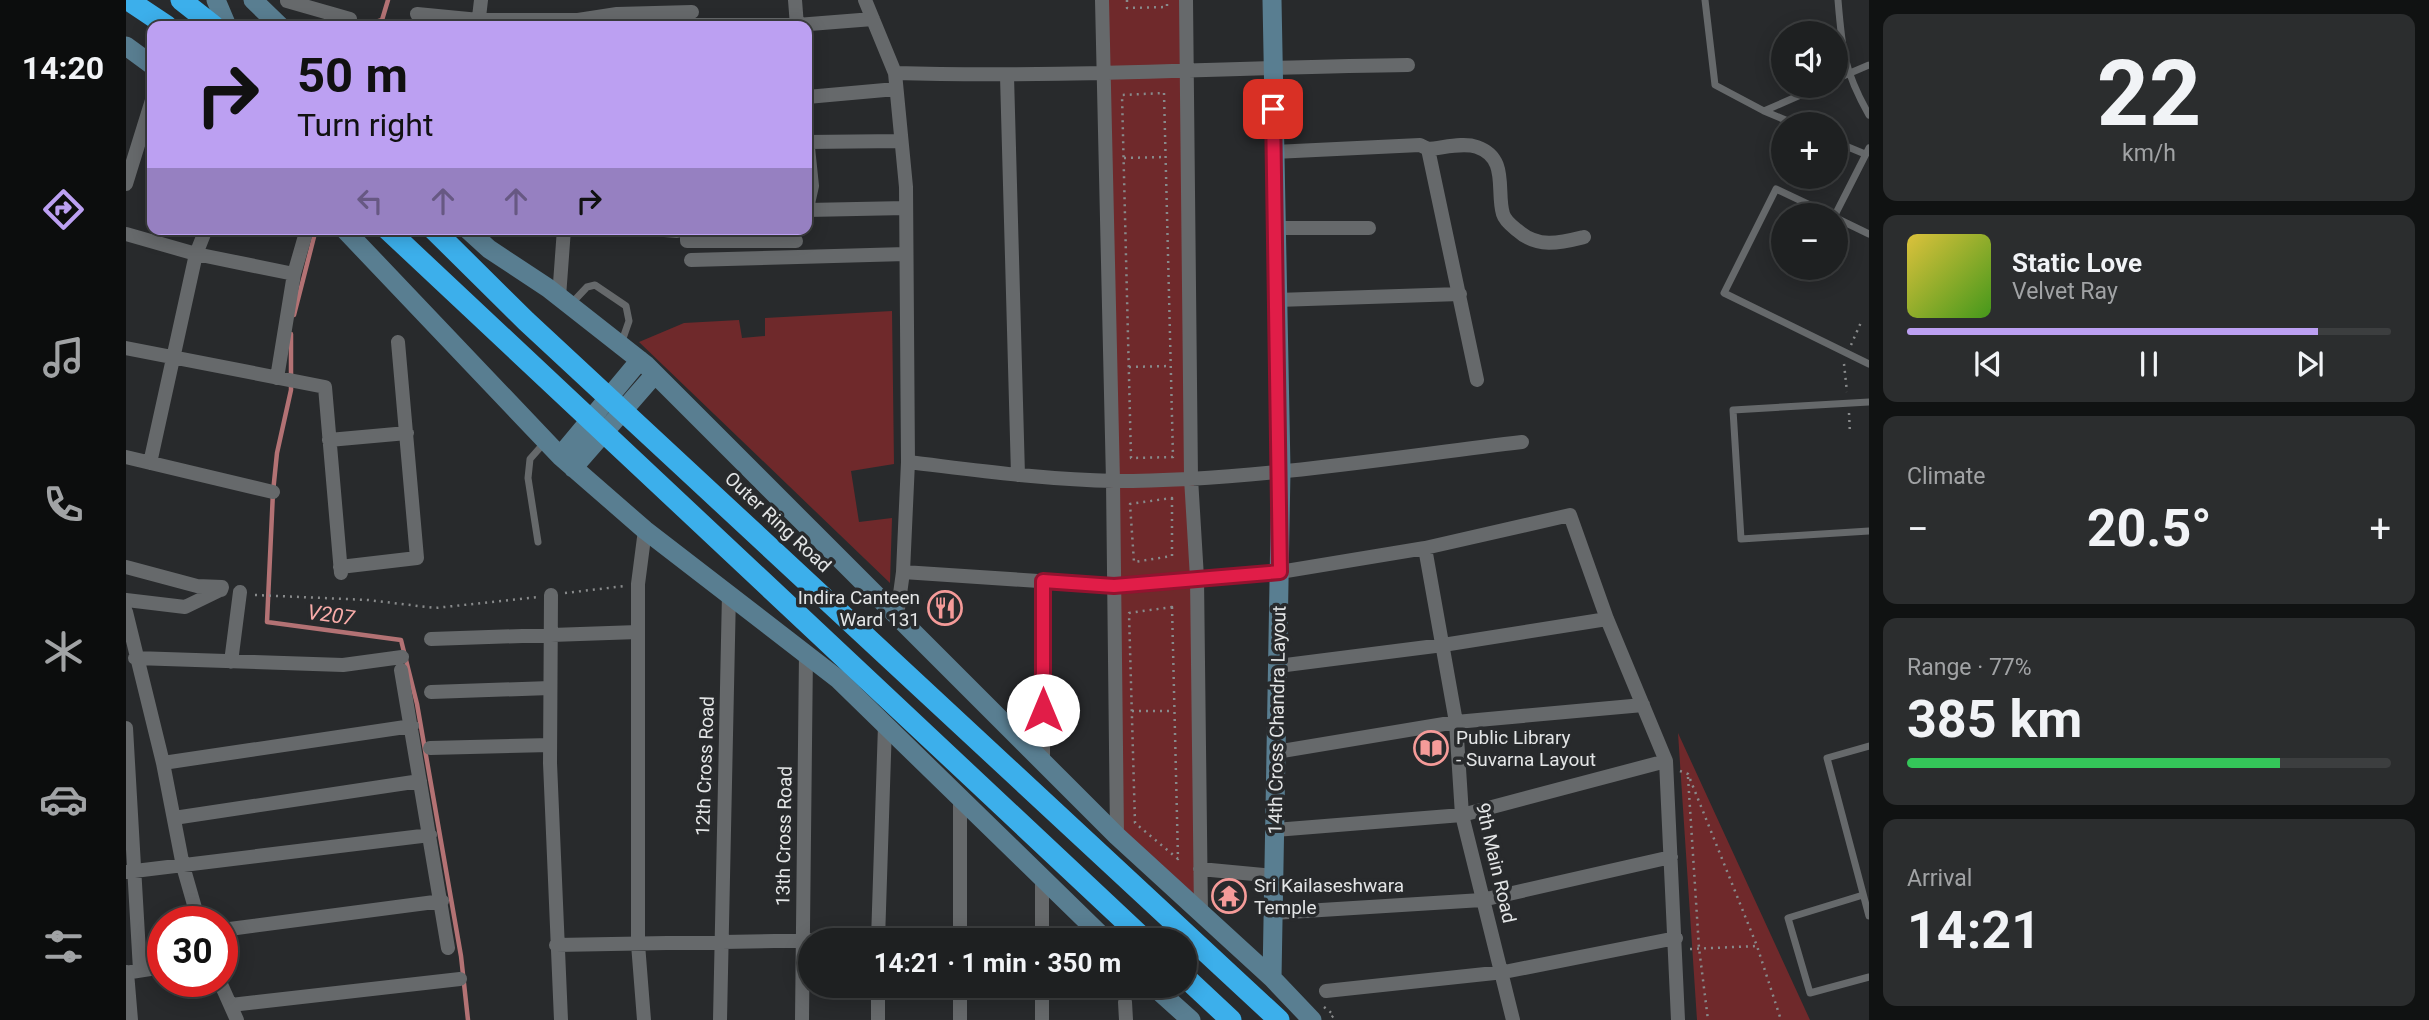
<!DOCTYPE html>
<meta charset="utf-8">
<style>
:root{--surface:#1e2021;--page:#2b2d2e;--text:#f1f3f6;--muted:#a1a3a5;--line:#3c3e3f;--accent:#bca0f2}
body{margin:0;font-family:Roboto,sans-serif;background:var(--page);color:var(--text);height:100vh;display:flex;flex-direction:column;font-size:26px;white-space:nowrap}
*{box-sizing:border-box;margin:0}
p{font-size:23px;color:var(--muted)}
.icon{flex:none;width:38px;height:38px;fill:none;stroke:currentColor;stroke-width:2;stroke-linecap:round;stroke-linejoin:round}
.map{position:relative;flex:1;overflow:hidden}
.panel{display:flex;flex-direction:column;gap:14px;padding:14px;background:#101212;width:560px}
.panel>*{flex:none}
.guide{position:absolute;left:21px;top:21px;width:665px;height:214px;border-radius:14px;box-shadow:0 4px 18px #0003,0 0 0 2px var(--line);background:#bca0f2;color:#111;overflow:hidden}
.buttons{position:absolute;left:1645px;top:21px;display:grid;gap:14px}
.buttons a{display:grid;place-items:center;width:77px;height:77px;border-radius:50%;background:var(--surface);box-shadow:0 4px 18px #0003,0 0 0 2px var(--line);font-size:35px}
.speed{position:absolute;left:21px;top:906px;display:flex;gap:14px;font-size:35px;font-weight:700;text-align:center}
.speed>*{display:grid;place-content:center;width:91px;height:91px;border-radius:50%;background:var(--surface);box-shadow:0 4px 18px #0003,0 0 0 2px var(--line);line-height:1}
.speed .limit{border:10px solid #d22;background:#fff;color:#111}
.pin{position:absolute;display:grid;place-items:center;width:60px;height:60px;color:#fff;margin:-30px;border-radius:14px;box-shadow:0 4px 10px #0006}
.me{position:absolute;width:77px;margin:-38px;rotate:0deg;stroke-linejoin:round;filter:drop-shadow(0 0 5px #0008)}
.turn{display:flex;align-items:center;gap:24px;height:147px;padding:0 35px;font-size:32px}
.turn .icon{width:91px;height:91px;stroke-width:2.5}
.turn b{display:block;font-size:49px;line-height:60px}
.lanes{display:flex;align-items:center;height:66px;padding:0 35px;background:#0003;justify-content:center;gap:35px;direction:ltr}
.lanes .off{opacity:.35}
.big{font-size:52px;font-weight:700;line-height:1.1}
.panel .tile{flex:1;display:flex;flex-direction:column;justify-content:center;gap:10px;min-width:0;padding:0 24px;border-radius:14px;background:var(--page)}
.panel .dial{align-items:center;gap:0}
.dial b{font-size:91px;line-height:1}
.song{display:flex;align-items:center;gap:21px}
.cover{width:84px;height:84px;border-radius:10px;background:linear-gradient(135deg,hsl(50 70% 55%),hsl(100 70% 35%))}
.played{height:7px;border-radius:4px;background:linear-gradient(90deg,var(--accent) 85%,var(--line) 85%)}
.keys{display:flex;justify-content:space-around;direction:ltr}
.heat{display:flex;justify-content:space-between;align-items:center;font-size:38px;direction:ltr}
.charge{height:10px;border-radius:5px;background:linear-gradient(90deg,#34c759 77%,var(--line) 0)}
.trip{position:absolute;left:672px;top:928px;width:399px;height:70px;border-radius:35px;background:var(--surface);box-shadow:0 4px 18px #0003,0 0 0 2px var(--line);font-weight:700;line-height:70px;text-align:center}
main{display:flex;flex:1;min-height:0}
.tab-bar{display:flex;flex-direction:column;width:126px;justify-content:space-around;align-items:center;background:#0c0d0d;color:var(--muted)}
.tab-bar .icon{width:49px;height:49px}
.tab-bar .current{color:var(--accent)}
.tab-bar b{font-size:32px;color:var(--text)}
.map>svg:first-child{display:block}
.green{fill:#6f292b}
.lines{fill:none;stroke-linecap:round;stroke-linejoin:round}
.stream{stroke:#b37274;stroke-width:4.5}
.path{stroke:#888a8b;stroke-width:2.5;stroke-dasharray:2 5;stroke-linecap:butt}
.lane{stroke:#66696b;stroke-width:7}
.street{stroke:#66696b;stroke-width:14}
.secondary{stroke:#597e91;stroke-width:19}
.highway{stroke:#3cafeb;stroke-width:21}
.route-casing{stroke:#92132f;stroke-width:18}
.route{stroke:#e11d48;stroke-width:12}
.labels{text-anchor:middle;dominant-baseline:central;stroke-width:7;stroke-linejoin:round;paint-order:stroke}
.street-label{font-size:19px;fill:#e3e5e6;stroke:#282a2c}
.poi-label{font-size:19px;fill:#e3e5e6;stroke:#282a2c;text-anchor:start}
.water-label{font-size:21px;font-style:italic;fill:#f9aca9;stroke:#282a2c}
</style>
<main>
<nav class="tab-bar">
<b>14:20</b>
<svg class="icon current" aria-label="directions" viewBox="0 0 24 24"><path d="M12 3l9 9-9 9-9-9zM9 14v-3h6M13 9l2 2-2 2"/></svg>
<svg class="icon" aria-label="music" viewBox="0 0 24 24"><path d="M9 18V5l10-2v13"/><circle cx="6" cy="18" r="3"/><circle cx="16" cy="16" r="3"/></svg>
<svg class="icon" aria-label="phone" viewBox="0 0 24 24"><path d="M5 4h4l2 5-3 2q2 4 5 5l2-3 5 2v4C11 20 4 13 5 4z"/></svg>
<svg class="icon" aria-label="climate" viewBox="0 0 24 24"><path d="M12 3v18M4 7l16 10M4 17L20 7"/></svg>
<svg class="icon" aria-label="car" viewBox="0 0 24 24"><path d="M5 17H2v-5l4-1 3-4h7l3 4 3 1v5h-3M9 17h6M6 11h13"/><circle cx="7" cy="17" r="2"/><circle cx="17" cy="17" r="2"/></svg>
<svg class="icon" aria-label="filters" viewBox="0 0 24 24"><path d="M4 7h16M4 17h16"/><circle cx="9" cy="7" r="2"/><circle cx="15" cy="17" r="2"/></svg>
</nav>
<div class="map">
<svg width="1743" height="1020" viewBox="0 0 1743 1020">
<rect width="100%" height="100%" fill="#282a2c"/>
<path class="green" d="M 976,0 L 1060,0 L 1075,914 L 991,836 Z
M 766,311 L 768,464 L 725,471 L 733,522 L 766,518 L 764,583 L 513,342 L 558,323 L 613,320 L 616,338 L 639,336 L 639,318 Z
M 1552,733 L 1684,1020 L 1571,1020 Z"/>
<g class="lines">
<path class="stream" d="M 237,26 L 256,20 L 262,0
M 168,315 L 190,229
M 165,334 L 165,390 L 151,453 L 147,492 L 141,622 L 275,640 L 291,704 L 335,956 L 342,1020"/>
<path class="path" d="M 1001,0 L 1001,8 L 1041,7 L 1041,0
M 1038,93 L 1047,457 L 1005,458 L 996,95 Z
M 998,158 L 1039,157
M 1725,345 L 1736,320
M 1718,364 L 1721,392
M 1003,367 L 1044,366
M 1723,413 L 1724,434
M 1046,498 L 1046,556 L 1008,562 L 1004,504 Z
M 439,593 L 499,586
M 129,595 L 242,600 L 309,608 L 412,597
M 1046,607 L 1052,859 L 1009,823 L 1003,613 Z
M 1006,711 L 1048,711
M 1554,771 L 1562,774 L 1631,946 L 1655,1020
M 1562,777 L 1573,948 L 1582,1020
M 1564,949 L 1631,946
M 1198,1007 L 1208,1015 L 1203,1020"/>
<path class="lane" d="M 1579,0 L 1589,85 L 1638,111 L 1695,86
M 1712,0 C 1716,50 1718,71 1743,115
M 1710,79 L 1743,65
M 1638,111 L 1669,124
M 1710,142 L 1739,154
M 1705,215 L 1650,189 L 1598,293 L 1743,364
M 1709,215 L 1743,148
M 1710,218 L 1743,234
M 444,305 L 461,287 L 469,285 L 500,306 L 503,321 L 495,344
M 1743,402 L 1607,410 L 1615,539 L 1743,531
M 412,542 L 402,478 L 404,459 L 419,442
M 1743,746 L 1701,758 L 1743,916
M 1737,895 L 1662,918 L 1684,993 L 1743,977"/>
<path class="street" d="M 669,0 L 671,26
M 739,0 L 769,73 L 780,187 L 782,462 L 777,572 L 988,586 L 1154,572 L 1299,548 L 1444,515 L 1481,619 L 1540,761 L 1552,1020
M 976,0 L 987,481 L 991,836
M 1060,0 L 1065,478 L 1071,578 L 1075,914
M 161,1 L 224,19
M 291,14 L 353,20 L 452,20 L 491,14 L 566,12
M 566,25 L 671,25 L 747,19
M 352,26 L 355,0
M 769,73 C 940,78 1111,67 1282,65
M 881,76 L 892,475
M 681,97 L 770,89
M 681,138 L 686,186 L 681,208
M 681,142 L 775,141
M 1302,149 C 1317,148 1337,142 1351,147 C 1383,158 1370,191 1377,214 C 1379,221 1386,226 1391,230 C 1412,249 1434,243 1458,237
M 1148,152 L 1294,145 L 1302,149 L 1351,380
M 0,184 L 26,100
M 681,210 L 780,208
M 1149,228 L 1243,228
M 526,229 L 551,231
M 561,229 L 561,241 L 670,241
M 0,234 L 70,254 L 168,274
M 565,260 L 780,254
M 433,297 L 438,229
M 1151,300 L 1334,294
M 0,348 L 199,387 L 215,573
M 151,378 L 168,274 L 181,229
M 203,440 L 281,433
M 0,457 L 147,492
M 782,462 C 850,470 920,480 989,481 C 1124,481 1261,458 1396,442
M 24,463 L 70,254 L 80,229
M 1299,548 L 1330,722 L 1336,815 L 1387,1020
M 0,567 L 71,586 L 96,587 L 95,590
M 214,567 L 291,558 L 272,342
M 917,581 L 917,762
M 425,595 L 424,763 L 435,1020
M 0,600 L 59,607 L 94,590
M 0,612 L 37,763 L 57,866 L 73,922
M 771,616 L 777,572
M 305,639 L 512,632
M 9,658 L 217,665 L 276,657
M 105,662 L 114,592
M 1152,666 L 1317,645 L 1481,619
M 275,670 L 322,948
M 305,692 L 424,688
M 0,728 L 14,970
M 304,748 L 424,745
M 1150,752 L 1330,722 L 1517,705
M 37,763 L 286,726
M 48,818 L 294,781
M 1149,830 L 1336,815 L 1540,761
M 1074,869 L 1148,876
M 0,872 L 304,835
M 1147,913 L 1356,900 L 1545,857
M 96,930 L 316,901
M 752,940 L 759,725
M 834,940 L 834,797
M 916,940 L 916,875
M 430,945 L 699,940
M 1,972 L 5,1020
M 5,972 L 37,967
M 94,982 L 111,1020
M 752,985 L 752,1020
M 834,985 L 834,1020
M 916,985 L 916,1020
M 1200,991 L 1378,972 L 1550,938
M 999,1002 L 1000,1020
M 105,1005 L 334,979
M 518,1020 L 512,944 L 512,584 L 519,530
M 594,1020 L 603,593
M 676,1020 L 680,653"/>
<path class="secondary" d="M 90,0 L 101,26
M 127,0 L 154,26
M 1146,0 L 1155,470 L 1146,978
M 0,46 L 26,65
M 218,229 L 434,456 L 519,530 L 712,679 L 980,940
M 341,229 L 363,249 L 422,288 L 520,365 L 991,836 L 1146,978 L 1186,1020
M 434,456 L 514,360
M 447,468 L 529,374
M 1026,985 L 1065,1020"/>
<path class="highway" d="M 2,0 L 41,26
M 55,0 L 88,26
M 261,229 L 1019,940
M 307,229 L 400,321 L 1153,1020
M 1059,977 L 1105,1020"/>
</g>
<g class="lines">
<g class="route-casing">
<path id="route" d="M 917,710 L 917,581 L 988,586 L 1154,572 L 1147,109"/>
</g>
<use href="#route" class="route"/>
</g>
<defs>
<g id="restaurant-ring" transform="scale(1.75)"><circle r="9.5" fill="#282a2c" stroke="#f59b99" stroke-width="1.5"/><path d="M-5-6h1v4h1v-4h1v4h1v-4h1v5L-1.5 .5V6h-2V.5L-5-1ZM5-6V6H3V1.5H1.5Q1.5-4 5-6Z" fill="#f59b99"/></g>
<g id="library-ring" transform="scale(1.75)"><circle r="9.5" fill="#282a2c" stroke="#f59b99" stroke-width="1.5"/><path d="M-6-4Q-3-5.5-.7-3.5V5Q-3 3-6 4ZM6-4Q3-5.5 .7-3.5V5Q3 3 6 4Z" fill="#f59b99"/></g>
<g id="temple-ring" transform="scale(1.75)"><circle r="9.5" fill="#282a2c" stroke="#f59b99" stroke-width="1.5"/><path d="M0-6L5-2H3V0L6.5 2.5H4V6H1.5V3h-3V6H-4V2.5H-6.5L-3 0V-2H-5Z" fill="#f59b99"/></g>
</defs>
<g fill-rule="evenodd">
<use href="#restaurant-ring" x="819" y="608"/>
<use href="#library-ring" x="1305" y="748"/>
<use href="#temple-ring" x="1103" y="896"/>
</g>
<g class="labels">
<g class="street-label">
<text transform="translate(652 522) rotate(43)">Outer Ring Road</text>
<text transform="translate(1151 720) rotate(-89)">14th Cross Chandra Layout</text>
<text transform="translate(579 766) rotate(-88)">12th Cross Road</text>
<text transform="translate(658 836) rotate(-89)">13th Cross Road</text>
<text transform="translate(1370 863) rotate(77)">9th Main Road</text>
</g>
<g class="poi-label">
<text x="794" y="597" text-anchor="end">Indira Canteen<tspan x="794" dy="22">Ward 131</tspan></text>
<text x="1330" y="737">Public Library<tspan x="1330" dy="22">- Suvarna Layout</tspan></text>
<text x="1128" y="885">Sri Kailaseshwara<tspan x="1128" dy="22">Temple</tspan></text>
</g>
<g class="water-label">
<text transform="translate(205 615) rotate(8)">V207</text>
</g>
</g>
</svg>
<div class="buttons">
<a><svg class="icon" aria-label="sound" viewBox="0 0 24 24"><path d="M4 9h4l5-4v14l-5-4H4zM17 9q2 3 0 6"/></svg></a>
<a>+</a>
<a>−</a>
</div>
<div class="speed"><div class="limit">30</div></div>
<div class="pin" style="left:1147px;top:109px;background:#d93025"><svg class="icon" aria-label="arrive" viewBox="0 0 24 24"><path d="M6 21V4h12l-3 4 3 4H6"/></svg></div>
<svg class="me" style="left:917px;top:710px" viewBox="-20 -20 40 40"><circle r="19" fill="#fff"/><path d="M0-13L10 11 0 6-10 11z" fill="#e11d48"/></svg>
<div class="trip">14:21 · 1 min · 350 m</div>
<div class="guide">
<div class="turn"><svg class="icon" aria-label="right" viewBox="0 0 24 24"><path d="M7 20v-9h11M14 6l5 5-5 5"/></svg><div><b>50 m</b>Turn right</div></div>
<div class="lanes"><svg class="icon off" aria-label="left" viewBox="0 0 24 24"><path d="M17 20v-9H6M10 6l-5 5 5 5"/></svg><svg class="icon off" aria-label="ahead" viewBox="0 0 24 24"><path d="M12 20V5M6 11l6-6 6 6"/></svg><svg class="icon off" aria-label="ahead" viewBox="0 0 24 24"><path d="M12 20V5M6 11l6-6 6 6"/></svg><svg class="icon" aria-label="right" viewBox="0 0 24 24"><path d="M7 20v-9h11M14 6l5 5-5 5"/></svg></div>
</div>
</div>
<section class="panel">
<div class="tile dial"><b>22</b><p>km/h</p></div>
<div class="tile">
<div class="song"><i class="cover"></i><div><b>Static Love</b><p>Velvet Ray</p></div></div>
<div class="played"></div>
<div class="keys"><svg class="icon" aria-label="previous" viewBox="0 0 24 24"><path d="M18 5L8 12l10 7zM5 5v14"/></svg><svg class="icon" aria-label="pause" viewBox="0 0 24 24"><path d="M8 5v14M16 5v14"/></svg><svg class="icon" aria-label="next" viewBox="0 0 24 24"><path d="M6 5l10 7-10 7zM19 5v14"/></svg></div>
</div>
<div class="tile"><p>Climate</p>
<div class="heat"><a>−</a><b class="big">20.5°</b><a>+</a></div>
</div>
<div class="tile"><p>Range · 77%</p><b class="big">385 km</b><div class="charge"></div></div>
<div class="tile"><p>Arrival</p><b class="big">14:21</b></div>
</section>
</main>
